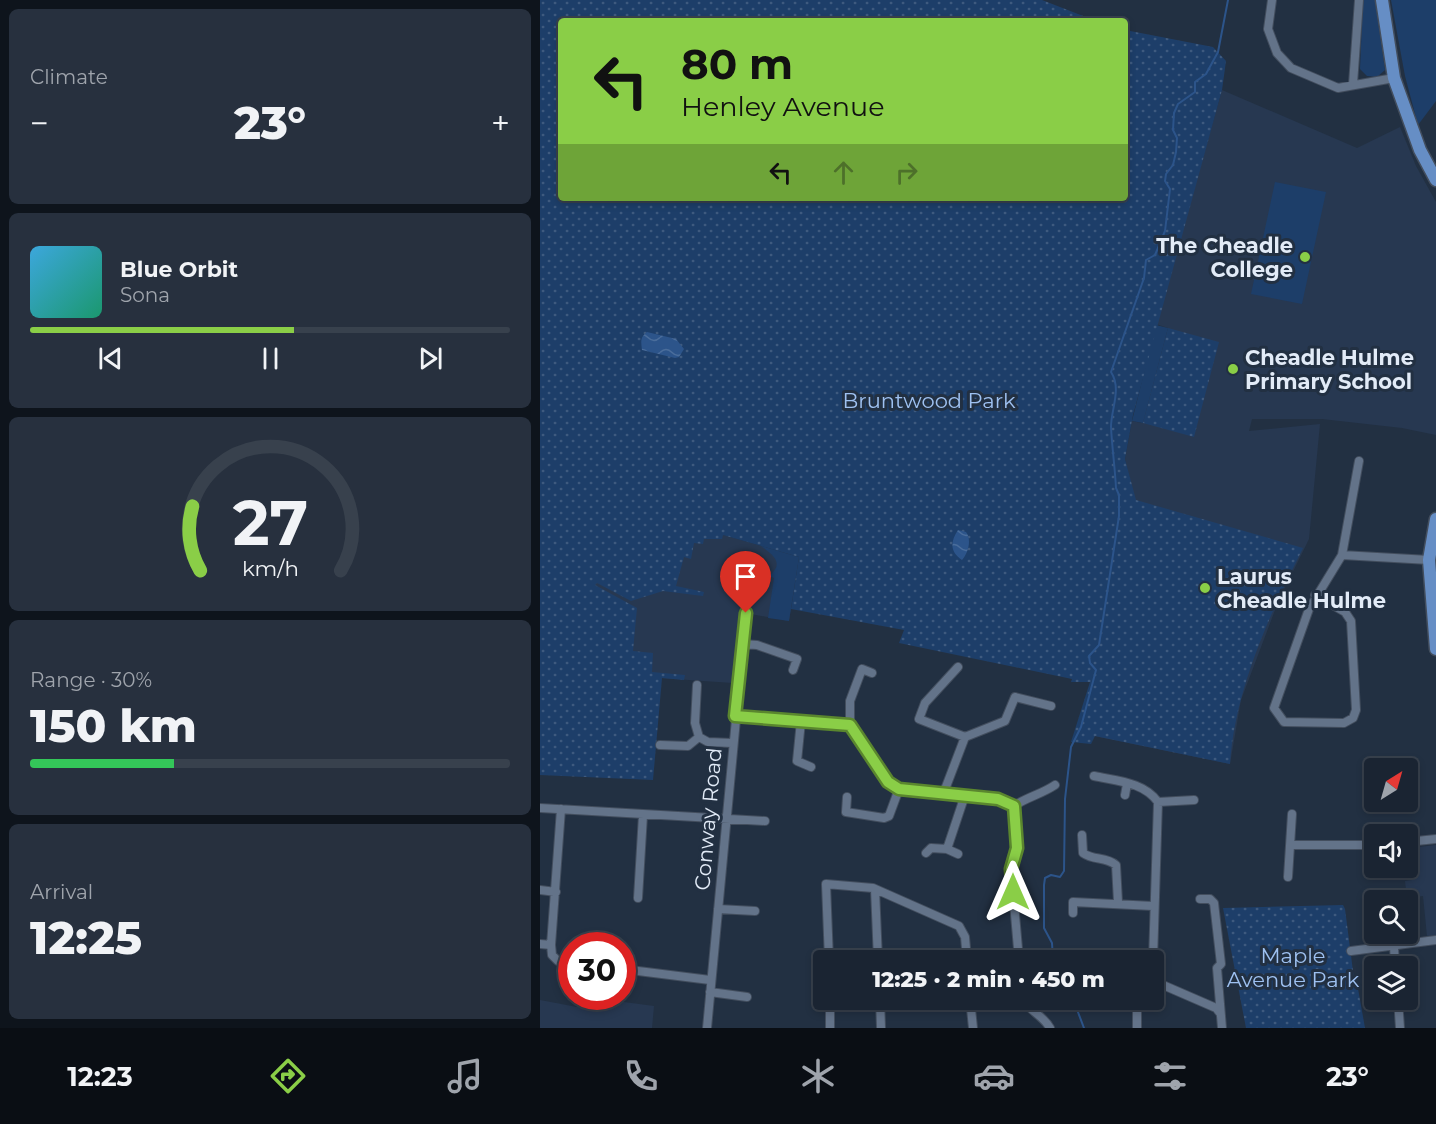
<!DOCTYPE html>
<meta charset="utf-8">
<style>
:root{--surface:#1a2432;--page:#27303e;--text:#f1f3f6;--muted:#9fa4ac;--line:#38414d;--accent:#8ace47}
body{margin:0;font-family:Montserrat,sans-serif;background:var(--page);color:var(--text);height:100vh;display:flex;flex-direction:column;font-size:22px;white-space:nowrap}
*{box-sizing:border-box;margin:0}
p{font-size:20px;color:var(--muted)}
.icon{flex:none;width:33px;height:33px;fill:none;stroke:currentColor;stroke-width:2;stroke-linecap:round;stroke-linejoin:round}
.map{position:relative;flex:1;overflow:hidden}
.details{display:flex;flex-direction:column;gap:9px;padding:9px;background:#0e141c;width:540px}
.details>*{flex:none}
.guide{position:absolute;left:18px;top:18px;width:570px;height:183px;border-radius:6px;box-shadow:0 3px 9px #0003,0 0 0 2px var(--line);background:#8ace47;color:#111;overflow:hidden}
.needle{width:39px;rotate:37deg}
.buttons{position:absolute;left:824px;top:758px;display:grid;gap:12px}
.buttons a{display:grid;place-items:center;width:54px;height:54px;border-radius:6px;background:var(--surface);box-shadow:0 3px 9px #0003,0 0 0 2px var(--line);font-size:30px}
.speed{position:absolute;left:18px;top:932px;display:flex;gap:12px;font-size:30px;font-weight:700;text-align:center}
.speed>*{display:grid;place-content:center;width:78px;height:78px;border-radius:50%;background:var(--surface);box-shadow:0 3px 9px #0003,0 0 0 2px var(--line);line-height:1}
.speed .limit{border:9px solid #d22;background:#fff;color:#111}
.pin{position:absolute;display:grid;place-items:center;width:51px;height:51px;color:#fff;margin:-62px -26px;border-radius:50% 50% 50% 0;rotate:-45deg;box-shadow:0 0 6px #0007}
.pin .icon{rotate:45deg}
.me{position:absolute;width:66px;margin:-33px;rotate:0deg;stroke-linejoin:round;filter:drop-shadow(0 0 4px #0008)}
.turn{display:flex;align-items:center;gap:21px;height:126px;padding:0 24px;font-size:27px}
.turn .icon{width:78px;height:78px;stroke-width:2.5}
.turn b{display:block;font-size:42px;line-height:51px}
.lanes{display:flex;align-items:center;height:57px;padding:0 24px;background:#0003;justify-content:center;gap:30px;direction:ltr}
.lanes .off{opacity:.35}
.big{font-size:45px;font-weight:800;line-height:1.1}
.details .widget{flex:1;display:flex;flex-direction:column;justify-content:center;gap:9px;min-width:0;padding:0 21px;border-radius:9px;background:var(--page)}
.details .dial{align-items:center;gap:0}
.dial svg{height:156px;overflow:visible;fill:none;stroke:var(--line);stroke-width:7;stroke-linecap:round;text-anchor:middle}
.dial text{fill:var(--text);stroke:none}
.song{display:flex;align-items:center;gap:18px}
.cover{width:72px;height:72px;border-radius:9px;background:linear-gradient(135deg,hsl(200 70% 55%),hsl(160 70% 35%))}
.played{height:6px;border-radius:3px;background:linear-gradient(90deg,var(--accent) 55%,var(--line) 55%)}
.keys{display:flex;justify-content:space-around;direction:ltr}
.heat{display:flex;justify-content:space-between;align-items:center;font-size:33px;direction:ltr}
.charge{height:9px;border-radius:4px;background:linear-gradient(90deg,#34c759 30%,var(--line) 0)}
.trip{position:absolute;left:273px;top:950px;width:351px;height:60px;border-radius:6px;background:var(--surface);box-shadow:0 3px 9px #0003,0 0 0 2px var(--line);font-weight:800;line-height:60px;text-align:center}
.tabs{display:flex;height:96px;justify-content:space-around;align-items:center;background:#0a0e14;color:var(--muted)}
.tabs .icon{width:42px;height:42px}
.tabs .selected{color:var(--accent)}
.tabs b{font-size:27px;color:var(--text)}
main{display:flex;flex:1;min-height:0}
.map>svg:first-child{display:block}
.built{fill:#273851}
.grass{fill:#1d3e69}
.park{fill:url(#park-dots)}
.water{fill:url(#water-waves)}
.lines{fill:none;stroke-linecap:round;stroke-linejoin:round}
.stream{stroke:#2c548a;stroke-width:2}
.minor-casing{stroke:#434e5e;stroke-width:10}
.primary-casing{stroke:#434e5e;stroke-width:15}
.minor{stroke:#637389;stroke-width:8}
.primary{stroke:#668ec5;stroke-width:12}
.route-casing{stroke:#5a862e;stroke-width:15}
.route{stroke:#8ace47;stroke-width:10}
.poi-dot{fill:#8ace47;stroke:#223042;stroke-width:2}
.labels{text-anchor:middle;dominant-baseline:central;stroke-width:6;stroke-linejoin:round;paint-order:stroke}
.poi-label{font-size:21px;font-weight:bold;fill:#e2ebf7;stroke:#223042;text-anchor:start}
.park-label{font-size:21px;fill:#9ec1f1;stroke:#223042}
.street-label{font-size:21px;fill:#e2ebf7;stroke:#223042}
</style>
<main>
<section class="details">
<div class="widget"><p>Climate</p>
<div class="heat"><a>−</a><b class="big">23°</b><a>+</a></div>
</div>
<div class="widget">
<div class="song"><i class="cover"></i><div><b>Blue Orbit</b><p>Sona</p></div></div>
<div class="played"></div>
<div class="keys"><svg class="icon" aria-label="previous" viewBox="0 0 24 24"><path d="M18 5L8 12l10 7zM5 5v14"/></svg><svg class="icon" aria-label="pause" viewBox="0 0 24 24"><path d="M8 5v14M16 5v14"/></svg><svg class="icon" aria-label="next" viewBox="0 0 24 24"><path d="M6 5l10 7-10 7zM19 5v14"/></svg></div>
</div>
<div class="widget dial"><svg viewBox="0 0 100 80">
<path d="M14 69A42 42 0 1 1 86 69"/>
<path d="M14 69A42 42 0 0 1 10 36" stroke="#8ace47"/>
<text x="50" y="56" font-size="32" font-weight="700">27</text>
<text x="50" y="72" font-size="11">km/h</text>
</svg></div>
<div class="widget"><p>Range · 30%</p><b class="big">150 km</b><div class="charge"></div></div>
<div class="widget"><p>Arrival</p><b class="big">12:25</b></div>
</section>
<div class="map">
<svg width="896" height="1028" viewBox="0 0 896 1028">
<defs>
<pattern id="park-dots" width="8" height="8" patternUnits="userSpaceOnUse" patternTransform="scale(1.5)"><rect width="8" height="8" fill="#1d3e69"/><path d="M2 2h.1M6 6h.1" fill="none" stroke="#3e5a7f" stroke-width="1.8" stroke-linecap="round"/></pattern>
<pattern id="water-waves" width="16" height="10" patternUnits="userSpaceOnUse" patternTransform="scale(1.5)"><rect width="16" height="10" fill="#2c548a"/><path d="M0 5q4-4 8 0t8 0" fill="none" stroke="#4a6d9b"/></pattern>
</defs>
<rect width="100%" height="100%" fill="#223042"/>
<path class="built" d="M 682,90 L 817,148 L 860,127 L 876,166 L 896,202 L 896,435 L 862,428 L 782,419 L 712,419 L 709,431 L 780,424 L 769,539 L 738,602 L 701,700 L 690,764 L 554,736 L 595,500 L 585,459 L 592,421 L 602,423 L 628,328 L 616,324 Z
M 105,512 L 259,557 L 249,621 L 200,612 L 193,683 L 0,670 L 0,647 Z
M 896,845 L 896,935 L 887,936 L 883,896 L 867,898 L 865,881 L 872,880 L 873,861 L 880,859 L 879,847 Z
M 39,996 L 114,1006 L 112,1028 L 0,1028 L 0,1000 L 37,1007 Z"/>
<path class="grass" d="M 823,0 L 835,0 L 836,8 L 845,70 L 837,77 L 827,76 L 820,69 Z
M 851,0 L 896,0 L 896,101 L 878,125 L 865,76 Z
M 735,182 L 786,192 L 762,304 L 711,294 Z
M 616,325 L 628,328 L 603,423 L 592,421 Z
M 221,546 L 259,557 L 249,621 L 228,618 L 234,578 L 229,576 C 245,563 233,555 221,546 Z"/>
<path class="park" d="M 0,0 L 502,0 L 556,21 L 21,21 L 21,198 L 585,198 L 585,30 L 673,47 L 686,61 L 682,90 L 593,415 L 585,459 L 596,500 L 763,548 C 730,614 695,689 690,764 L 555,736 L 551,744 L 531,742 L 550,682 L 531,682 L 532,679 L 359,643 L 364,630 L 251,609 L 259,557 L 183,535 L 182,539 L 164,539 L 163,544 L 154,543 L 151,559 L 144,557 L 136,586 L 164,592 L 163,596 L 123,591 L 91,601 L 57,583 L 55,585 L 97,608 L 93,651 L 113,653 L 112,672 L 145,675 L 144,680 L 122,678 L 113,780 L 0,775 Z
M 628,328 L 679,342 L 654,437 L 603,423 Z
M 803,905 L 805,909 L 814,979 L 817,983 L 825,1028 L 706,1028 L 683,908 Z"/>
<path class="water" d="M 107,332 L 136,339 L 144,349 L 139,357 L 135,358 L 102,350 C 101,342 100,337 107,332 Z
M 418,530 L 426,532 C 432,540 428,553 422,560 C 410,552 410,542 418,530 Z"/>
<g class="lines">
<path class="stream" d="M 513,960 L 512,943 L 504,928 L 504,885 L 505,878 L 511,875 L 520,877 L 524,871 L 525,799 L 531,747 L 541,727 L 556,670 L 550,663 L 549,656 L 559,645 L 579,516 L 579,495 L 576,488 C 575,468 572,447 571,427 C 571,409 582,389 571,372 L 604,278 L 606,260 L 615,255 L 625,231 L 630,189 L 625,181 L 626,174 L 633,165 L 636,152 L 637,138 L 633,130 L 634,113 L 638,104 L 655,92 L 655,82 L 666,74 L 678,52 L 688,0
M 533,999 L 544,1028"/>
<g class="minor-casing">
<path id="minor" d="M 732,0 L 728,29 L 737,53 L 751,68 L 798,88 L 854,78
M 813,84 L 819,0
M 802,555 L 889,560
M 775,595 L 805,612 L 811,621 L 816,710 L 813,718 L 804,723 L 744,722 L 734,708 L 769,609 L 802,555 L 819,461
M 202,644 L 217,645 L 257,659 L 253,670
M 418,667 L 385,703 L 379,719 L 425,737
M 157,685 L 155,723 L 159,737 L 168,742 L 192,743
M 195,716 L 310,725 L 348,782 L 359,789 L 457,799 L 474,806 L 477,848 L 471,869 L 479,960
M 261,721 L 257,761 L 271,767
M 310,725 L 310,701 L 322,669 L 332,673
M 120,745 L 148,746 L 159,737
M 554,776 C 577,781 604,782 618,802 L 613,960
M 404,792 L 425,737 L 465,721 L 475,697 L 511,706
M 585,795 L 587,784
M 307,797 L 306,812 L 344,818 L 349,816 L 359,789
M 618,802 L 654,800
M 474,806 C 487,797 502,794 515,785
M 0,808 L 225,821
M 21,809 L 11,945 L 12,955 L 18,961 L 32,963
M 542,835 L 543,853 C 554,861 565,856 576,865 L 578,902
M 867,842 L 896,839
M 751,845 L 834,845
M 386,853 L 391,848 L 407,849
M 418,854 L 407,849 L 425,795
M 748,877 L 752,814
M 335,889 L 338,960
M 0,890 L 16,892
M 98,898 L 103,815
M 660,899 L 670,899 L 674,903 L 681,964 L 677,968 L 682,1028
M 178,909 L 215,911
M 533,913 L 533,902 L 613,906
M 0,944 L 11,945
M 854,946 L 855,966
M 811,951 L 896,940
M 289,960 L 286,884 L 333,888 L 419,926 L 425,937 L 427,960
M 82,969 L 170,980
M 614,975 L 616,982 L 676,1008 L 680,1013
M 170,992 L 207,997
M 290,999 L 290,1028
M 340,999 L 341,1028
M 430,999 L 433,1028
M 483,999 C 490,1012 503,1015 510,1028
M 858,999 L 860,1028
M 167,1028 L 206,613
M 597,1028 L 597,1010 L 603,999"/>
</g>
<g class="primary-casing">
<path id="primary" d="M 842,0 L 854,78 L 880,150 L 896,180
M 896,519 L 889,560 L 896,649"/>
</g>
<use href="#minor" class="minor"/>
<use href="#primary" class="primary"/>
</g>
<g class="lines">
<g class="route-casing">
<path id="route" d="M 206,613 L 195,716 L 310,725 L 348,782 L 359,789 L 458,799 L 474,806 L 477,848 L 471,869 L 473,892"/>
</g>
<use href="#route" class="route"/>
</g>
<g class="poi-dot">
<circle cx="765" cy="257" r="6"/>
<circle cx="693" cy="369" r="6"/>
<circle cx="665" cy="588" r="6"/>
</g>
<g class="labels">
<g class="poi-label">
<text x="753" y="245" text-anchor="end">The Cheadle<tspan x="753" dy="24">College</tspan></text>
<text x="705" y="357">Cheadle Hulme<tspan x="705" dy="24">Primary School</tspan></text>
<text x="677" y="576">Laurus<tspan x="677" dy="24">Cheadle Hulme</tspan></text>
</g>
<g class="park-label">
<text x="389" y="400">Bruntwood Park</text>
<text x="753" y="955">Maple<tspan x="753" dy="24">Avenue Park</tspan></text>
</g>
<g class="street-label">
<text transform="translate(168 819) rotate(-85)">Conway Road</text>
</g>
</g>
</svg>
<div class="buttons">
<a><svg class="needle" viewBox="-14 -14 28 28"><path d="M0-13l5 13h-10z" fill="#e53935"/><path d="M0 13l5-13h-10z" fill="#9fa4ac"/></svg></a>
<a><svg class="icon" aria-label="sound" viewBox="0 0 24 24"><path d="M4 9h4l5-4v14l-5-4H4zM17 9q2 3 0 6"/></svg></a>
<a><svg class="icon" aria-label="search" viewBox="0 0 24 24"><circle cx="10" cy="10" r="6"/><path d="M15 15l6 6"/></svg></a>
<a><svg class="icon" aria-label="layers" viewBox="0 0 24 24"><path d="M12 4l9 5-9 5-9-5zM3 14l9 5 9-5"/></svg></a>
</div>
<div class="speed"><div class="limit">30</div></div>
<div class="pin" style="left:206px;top:613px;background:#d93025"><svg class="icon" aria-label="arrive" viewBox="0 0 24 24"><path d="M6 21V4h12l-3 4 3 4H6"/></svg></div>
<svg class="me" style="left:473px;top:892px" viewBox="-20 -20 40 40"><path d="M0-17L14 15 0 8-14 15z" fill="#8ace47" stroke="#fff" stroke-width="4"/></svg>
<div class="trip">12:25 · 2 min · 450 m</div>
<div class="guide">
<div class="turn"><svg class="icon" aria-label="left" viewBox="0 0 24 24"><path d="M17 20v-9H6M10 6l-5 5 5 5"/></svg><div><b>80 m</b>Henley Avenue</div></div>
<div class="lanes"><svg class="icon" aria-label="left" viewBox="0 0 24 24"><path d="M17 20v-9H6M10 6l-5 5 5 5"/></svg><svg class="icon off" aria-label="ahead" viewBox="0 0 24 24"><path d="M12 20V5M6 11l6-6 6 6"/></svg><svg class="icon off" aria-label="right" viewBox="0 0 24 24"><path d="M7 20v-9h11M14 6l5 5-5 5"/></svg></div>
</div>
</div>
</main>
<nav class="tabs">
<b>12:23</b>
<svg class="icon selected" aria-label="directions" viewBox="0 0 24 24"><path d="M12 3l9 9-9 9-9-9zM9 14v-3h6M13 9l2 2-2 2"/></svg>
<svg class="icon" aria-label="music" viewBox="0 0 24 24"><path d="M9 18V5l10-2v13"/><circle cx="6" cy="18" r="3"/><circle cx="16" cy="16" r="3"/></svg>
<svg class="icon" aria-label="phone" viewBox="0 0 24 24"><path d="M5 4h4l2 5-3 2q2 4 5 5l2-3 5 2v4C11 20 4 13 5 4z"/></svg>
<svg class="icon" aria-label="climate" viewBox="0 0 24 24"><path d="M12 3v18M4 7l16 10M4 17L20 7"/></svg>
<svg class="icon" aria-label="car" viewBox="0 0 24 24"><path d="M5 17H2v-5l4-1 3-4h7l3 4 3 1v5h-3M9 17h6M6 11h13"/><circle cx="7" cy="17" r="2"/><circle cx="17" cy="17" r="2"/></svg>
<svg class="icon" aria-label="filters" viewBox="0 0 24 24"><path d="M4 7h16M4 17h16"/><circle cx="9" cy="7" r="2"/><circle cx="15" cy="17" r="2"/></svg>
<b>23°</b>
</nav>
